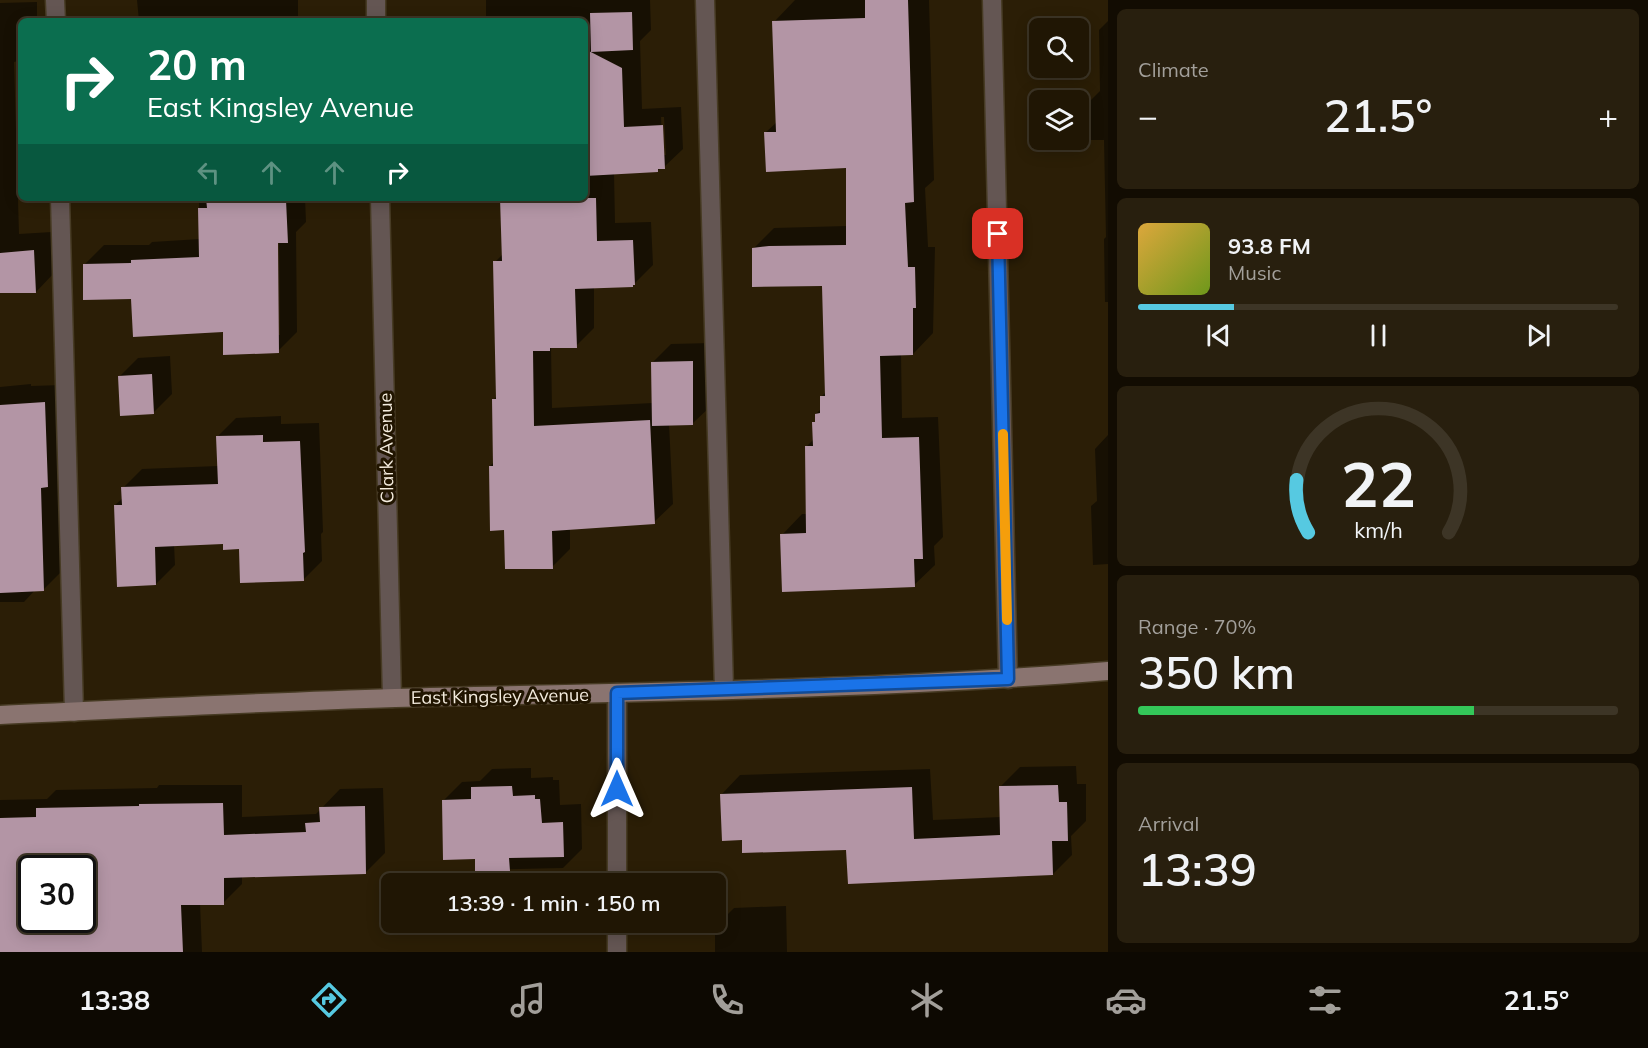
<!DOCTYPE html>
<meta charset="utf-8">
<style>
:root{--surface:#201604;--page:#281f0e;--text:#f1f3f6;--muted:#a29f9a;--line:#3d3526;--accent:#56c9e1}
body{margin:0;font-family:Mulish,sans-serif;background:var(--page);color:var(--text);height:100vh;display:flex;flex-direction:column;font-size:22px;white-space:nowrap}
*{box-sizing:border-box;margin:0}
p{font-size:20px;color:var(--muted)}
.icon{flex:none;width:33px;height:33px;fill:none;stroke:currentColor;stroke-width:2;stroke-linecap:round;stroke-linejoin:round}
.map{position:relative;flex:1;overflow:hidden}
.panel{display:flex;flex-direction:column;gap:9px;padding:9px;background:#120c02;width:540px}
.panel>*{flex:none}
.hud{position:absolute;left:18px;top:18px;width:570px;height:183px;border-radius:9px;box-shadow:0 3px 15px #0003,0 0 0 2px var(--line);background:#0b6e4f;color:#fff;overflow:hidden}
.fabs{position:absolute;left:1029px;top:18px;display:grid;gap:12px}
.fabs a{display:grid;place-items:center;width:60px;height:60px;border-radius:9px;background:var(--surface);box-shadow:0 3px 15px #0003,0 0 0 2px var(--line);font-size:30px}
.speed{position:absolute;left:18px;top:855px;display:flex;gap:12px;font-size:30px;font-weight:700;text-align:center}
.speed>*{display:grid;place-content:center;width:78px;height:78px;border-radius:50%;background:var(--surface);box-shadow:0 3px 15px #0003,0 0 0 2px var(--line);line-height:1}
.speed .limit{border:3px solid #111;border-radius:9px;background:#fff;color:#111}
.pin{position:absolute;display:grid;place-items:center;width:51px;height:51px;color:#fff;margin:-26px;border-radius:12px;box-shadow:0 3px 9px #0006}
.me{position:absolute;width:66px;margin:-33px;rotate:0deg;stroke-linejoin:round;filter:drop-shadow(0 0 4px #0008)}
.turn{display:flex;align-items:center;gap:21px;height:126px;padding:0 30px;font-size:27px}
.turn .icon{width:78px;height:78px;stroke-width:2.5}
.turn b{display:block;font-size:42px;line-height:51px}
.lanes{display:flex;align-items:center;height:57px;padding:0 30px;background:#0003;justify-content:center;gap:30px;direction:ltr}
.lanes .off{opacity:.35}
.big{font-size:45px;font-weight:600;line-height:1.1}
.panel .tile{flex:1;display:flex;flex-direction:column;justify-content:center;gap:9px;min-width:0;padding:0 21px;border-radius:9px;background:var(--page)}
.panel .dial{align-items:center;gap:0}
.dial svg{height:156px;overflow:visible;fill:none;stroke:var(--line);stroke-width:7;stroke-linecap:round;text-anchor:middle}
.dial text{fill:var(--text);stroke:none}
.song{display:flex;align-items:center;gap:18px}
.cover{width:72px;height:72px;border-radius:9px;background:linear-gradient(135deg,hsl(40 70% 55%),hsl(80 70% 35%))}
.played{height:6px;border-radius:3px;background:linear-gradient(90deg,var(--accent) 20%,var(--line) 20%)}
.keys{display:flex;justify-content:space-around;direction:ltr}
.heat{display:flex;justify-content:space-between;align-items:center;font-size:33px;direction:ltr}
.charge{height:9px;border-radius:4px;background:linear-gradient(90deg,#34c759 70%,var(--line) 0)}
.trip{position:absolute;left:381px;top:873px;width:345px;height:60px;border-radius:9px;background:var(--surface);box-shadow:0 3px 15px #0003,0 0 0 2px var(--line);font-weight:600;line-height:60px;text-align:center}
.tabs{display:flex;height:96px;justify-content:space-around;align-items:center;background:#0d0902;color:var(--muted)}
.tabs .icon{width:42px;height:42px}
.tabs .on{color:var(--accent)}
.tabs b{font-size:27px;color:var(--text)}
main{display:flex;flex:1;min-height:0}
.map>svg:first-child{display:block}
.shadow{fill:#0007;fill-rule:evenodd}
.building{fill:#b395a5;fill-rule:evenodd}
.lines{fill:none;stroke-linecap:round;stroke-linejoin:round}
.lane-casing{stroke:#473b24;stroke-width:21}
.street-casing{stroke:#473b24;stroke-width:21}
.secondary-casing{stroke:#473b24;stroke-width:21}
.lane{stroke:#645653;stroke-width:18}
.street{stroke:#645653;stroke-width:18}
.secondary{stroke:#8a7470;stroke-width:18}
.route-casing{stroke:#114b97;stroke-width:15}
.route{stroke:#1a73e8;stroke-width:10}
.slow{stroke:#f59e0b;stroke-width:10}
.labels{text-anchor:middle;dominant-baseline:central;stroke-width:6;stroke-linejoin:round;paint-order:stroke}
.street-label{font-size:18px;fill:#f4ecde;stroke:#211500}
</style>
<main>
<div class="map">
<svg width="1108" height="952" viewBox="0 0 1108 952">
<rect width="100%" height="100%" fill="#2b1e06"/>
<path class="shadow" d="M 137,0 L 298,0 L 298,21 L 139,21 Z
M 486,0 L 650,0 L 651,30 L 640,41 L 642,109 L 681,107 L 683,149 L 664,167 L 658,170 L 614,173 L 615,223 L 651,222 L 653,265 L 632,286 L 594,287 L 594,328 L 576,346 L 551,347 L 552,408 L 653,403 L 652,363 L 671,344 L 712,343 L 712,405 L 693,423 L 669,424 L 673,504 L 654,522 L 570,528 L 570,549 L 552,567 L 506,529 L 490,466 L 494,462 L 493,400 L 497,396 L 495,262 L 503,254 L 501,198 L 585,198 L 585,21 L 486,21 ZM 661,117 L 664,117 L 666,155 L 663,155 Z
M 795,0 L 929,0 L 934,180 L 925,188 L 928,247 L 935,247 L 933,333 L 913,354 L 901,354 L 902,418 L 938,417 L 943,537 L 934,546 L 935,565 L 914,585 L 782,535 L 802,514 L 808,514 L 806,447 L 814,439 L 814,423 L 816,420 L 816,414 L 821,409 L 821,397 L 826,392 L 823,284 L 753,249 L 774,228 L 847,226 L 847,166 L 765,133 L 777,122 L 774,22 Z
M 37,2 L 37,21 L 21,21 L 21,60 L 14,62 L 19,234 L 52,232 L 54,273 L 36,292 L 0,292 L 0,3 Z
M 1108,21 L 1108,302 L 1105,302 L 1104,239 L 1106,237 L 1104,140 L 1090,140 L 1090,101 L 1100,91 L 1099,30 Z
M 199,198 L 305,198 L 306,222 L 296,232 L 297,332 L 278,351 L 133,298 L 85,264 L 104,245 L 149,245 L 152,242 L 200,239 ZM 276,235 L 279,235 L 280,335 L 277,335 Z
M 170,356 L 172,394 L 153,413 L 119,377 L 138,358 Z
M 31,384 L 31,386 L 63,385 L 62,571 L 43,590 L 35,590 L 24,602 L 0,602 L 0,387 Z
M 281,416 L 281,424 L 319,423 L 323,532 L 321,534 L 322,561 L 303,580 L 240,547 L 225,542 L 174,544 L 175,565 L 156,584 L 115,505 L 123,498 L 123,488 L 142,469 L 218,466 L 217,437 L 236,418 Z
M 1108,435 L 1108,564 L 1093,565 L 1091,506 L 1097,501 L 1095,449 Z
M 1076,766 L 1077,784 L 1086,784 L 1086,821 L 1071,836 L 1072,855 L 1053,874 L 848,849 L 743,838 L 722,794 L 740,775 L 930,769 L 933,820 L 1001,817 L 1001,786 L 1020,767 Z
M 531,768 L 531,778 L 553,777 L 553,780 L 559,780 L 560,805 L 581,804 L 582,849 L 563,868 L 476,870 L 476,857 L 443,801 L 462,782 L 480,781 L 492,769 Z
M 159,785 L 242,785 L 242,817 L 316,814 L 340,789 L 383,788 L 385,853 L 366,872 L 242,876 L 242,884 L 223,903 L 200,903 L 202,952 L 0,952 L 0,800 L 47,799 L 56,790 L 157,788 ZM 32,868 L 82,868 L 82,920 L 32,920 Z
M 786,906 L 787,952 L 715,952 L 715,927 L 734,908 Z"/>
<path class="building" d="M 865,0 L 908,0 L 914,202 L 905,203 L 908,267 L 915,267 L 916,308 L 913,308 L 913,355 L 880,356 L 882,438 L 919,437 L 923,559 L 914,559 L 915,587 L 782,592 L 780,534 L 806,533 L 805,446 L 813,446 L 812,422 L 815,422 L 815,414 L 820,413 L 820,396 L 825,396 L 822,286 L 752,287 L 752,248 L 769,246 L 846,245 L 846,168 L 766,172 L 764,132 L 776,132 L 772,21 L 865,18 Z
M 632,12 L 633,50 L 591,52 L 590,13 Z
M 585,49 L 622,68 L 624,127 L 663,125 L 665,169 L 658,169 L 658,172 L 585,176 Z
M 206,198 L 280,198 L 280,200 L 286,200 L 288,243 L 278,243 L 279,353 L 223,355 L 223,332 L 133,337 L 131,299 L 83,300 L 83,264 L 131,263 L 131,260 L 199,257 L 198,208 L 207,208 Z
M 500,198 L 596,198 L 597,241 L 633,240 L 635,285 L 633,285 L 633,287 L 575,289 L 577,348 L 550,348 L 550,351 L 533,351 L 534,426 L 650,420 L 655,524 L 552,531 L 553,569 L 505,569 L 504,530 L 490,531 L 489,466 L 493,466 L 492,399 L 496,399 L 493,261 L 502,261 Z
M 34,250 L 36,293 L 0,293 L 0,253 Z
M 693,361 L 693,425 L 652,426 L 651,362 Z
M 152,374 L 154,414 L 120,416 L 118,376 Z
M 45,402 L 48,487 L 41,488 L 44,591 L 0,593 L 0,405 Z
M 263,435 L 263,442 L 300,441 L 305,552 L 303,553 L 304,581 L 240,583 L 239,549 L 223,550 L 223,544 L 155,547 L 156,585 L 117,587 L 114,505 L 122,505 L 121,487 L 218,484 L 216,436 Z
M 1058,785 L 1059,802 L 1067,802 L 1068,841 L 1052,841 L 1053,875 L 848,884 L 846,850 L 742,853 L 742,840 L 722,841 L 720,794 L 912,787 L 914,839 L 1000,835 L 999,786 Z
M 512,786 L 513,796 L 535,795 L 535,799 L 540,799 L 542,823 L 563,822 L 564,857 L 509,858 L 510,871 L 475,872 L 475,859 L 443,860 L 442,800 L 471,799 L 471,787 Z
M 223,803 L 224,835 L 306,832 L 305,823 L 320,822 L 319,807 L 365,806 L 366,874 L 224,878 L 224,905 L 181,905 L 183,952 L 0,952 L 0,818 L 36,817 L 36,808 L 139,806 L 139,804 ZM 32,868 L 82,868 L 82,920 L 32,920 Z"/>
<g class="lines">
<g class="lane-casing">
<path id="lane" d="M 55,0 L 56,21
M 705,0 L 724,689
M 60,198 L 74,712"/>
</g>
<g class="street-casing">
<path id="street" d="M 376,0 L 376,21
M 992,0 L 1008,679
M 380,198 L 392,698
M 617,693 L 617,884
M 617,922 L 617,952"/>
</g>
<g class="secondary-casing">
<path id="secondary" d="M 0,715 C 132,709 264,702 395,698 C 633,692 871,690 1108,671"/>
</g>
<use href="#lane" class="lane"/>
<use href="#street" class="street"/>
<use href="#secondary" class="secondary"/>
</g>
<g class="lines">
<g class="route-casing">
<path id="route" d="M 617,789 L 617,693 L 1008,679 L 998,234"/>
</g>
<use href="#route" class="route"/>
<path class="slow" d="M 1003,434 L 1007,620"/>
</g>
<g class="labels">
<g class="street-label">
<text transform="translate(386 448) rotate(-91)">Clark Avenue</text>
<text transform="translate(500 696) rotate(-1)">East Kingsley Avenue</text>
</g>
</g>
</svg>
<div class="fabs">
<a><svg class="icon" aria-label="search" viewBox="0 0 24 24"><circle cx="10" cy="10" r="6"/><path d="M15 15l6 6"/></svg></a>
<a><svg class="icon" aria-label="layers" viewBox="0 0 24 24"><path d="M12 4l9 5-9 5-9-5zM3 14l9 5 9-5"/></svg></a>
</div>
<div class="speed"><div class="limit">30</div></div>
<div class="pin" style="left:998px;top:234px;background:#d93025"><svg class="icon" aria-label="arrive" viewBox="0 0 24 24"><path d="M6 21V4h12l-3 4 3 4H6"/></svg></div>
<svg class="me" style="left:617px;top:789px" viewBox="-20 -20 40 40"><path d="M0-17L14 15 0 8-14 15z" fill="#1a73e8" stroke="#fff" stroke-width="4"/></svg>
<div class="trip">13:39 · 1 min · 150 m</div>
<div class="hud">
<div class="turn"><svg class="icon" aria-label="right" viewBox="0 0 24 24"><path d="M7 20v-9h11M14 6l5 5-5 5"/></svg><div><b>20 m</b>East Kingsley Avenue</div></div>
<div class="lanes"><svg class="icon off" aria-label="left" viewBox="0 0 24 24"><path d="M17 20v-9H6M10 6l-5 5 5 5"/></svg><svg class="icon off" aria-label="ahead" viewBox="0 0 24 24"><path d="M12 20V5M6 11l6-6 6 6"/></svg><svg class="icon off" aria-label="ahead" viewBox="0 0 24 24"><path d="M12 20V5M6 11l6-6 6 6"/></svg><svg class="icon" aria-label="right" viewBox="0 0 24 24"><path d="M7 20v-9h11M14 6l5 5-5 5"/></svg></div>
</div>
</div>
<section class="panel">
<div class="tile"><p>Climate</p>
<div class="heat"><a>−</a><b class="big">21.5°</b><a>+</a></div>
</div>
<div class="tile">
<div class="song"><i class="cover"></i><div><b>93.8 FM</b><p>Music</p></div></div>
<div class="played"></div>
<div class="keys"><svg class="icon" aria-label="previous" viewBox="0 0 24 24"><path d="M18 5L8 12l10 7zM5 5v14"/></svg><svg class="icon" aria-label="pause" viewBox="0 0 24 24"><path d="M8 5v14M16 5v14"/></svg><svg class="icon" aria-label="next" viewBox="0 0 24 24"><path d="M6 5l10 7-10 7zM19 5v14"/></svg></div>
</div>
<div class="tile dial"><svg viewBox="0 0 100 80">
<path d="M14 69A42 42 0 1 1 86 69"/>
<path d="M14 69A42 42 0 0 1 8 42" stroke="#56c9e1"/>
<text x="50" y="56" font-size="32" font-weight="700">22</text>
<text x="50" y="72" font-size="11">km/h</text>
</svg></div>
<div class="tile"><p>Range · 70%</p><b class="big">350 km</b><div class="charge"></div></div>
<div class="tile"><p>Arrival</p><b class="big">13:39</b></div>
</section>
</main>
<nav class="tabs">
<b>13:38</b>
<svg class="icon on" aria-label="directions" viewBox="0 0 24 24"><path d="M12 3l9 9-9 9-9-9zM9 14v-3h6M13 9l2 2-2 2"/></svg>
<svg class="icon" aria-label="music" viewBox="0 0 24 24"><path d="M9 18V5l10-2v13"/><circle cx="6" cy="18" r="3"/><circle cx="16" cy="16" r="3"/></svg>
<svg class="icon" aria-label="phone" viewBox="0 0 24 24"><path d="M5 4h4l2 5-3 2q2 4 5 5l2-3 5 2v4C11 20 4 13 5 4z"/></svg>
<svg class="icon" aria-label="climate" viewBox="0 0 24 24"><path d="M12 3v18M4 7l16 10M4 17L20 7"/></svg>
<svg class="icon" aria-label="car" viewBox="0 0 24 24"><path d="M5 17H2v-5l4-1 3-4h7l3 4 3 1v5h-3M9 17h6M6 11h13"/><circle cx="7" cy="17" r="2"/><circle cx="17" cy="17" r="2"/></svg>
<svg class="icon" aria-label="filters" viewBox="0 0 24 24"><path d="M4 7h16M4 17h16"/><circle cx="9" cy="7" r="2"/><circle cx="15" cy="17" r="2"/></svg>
<b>21.5°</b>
</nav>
